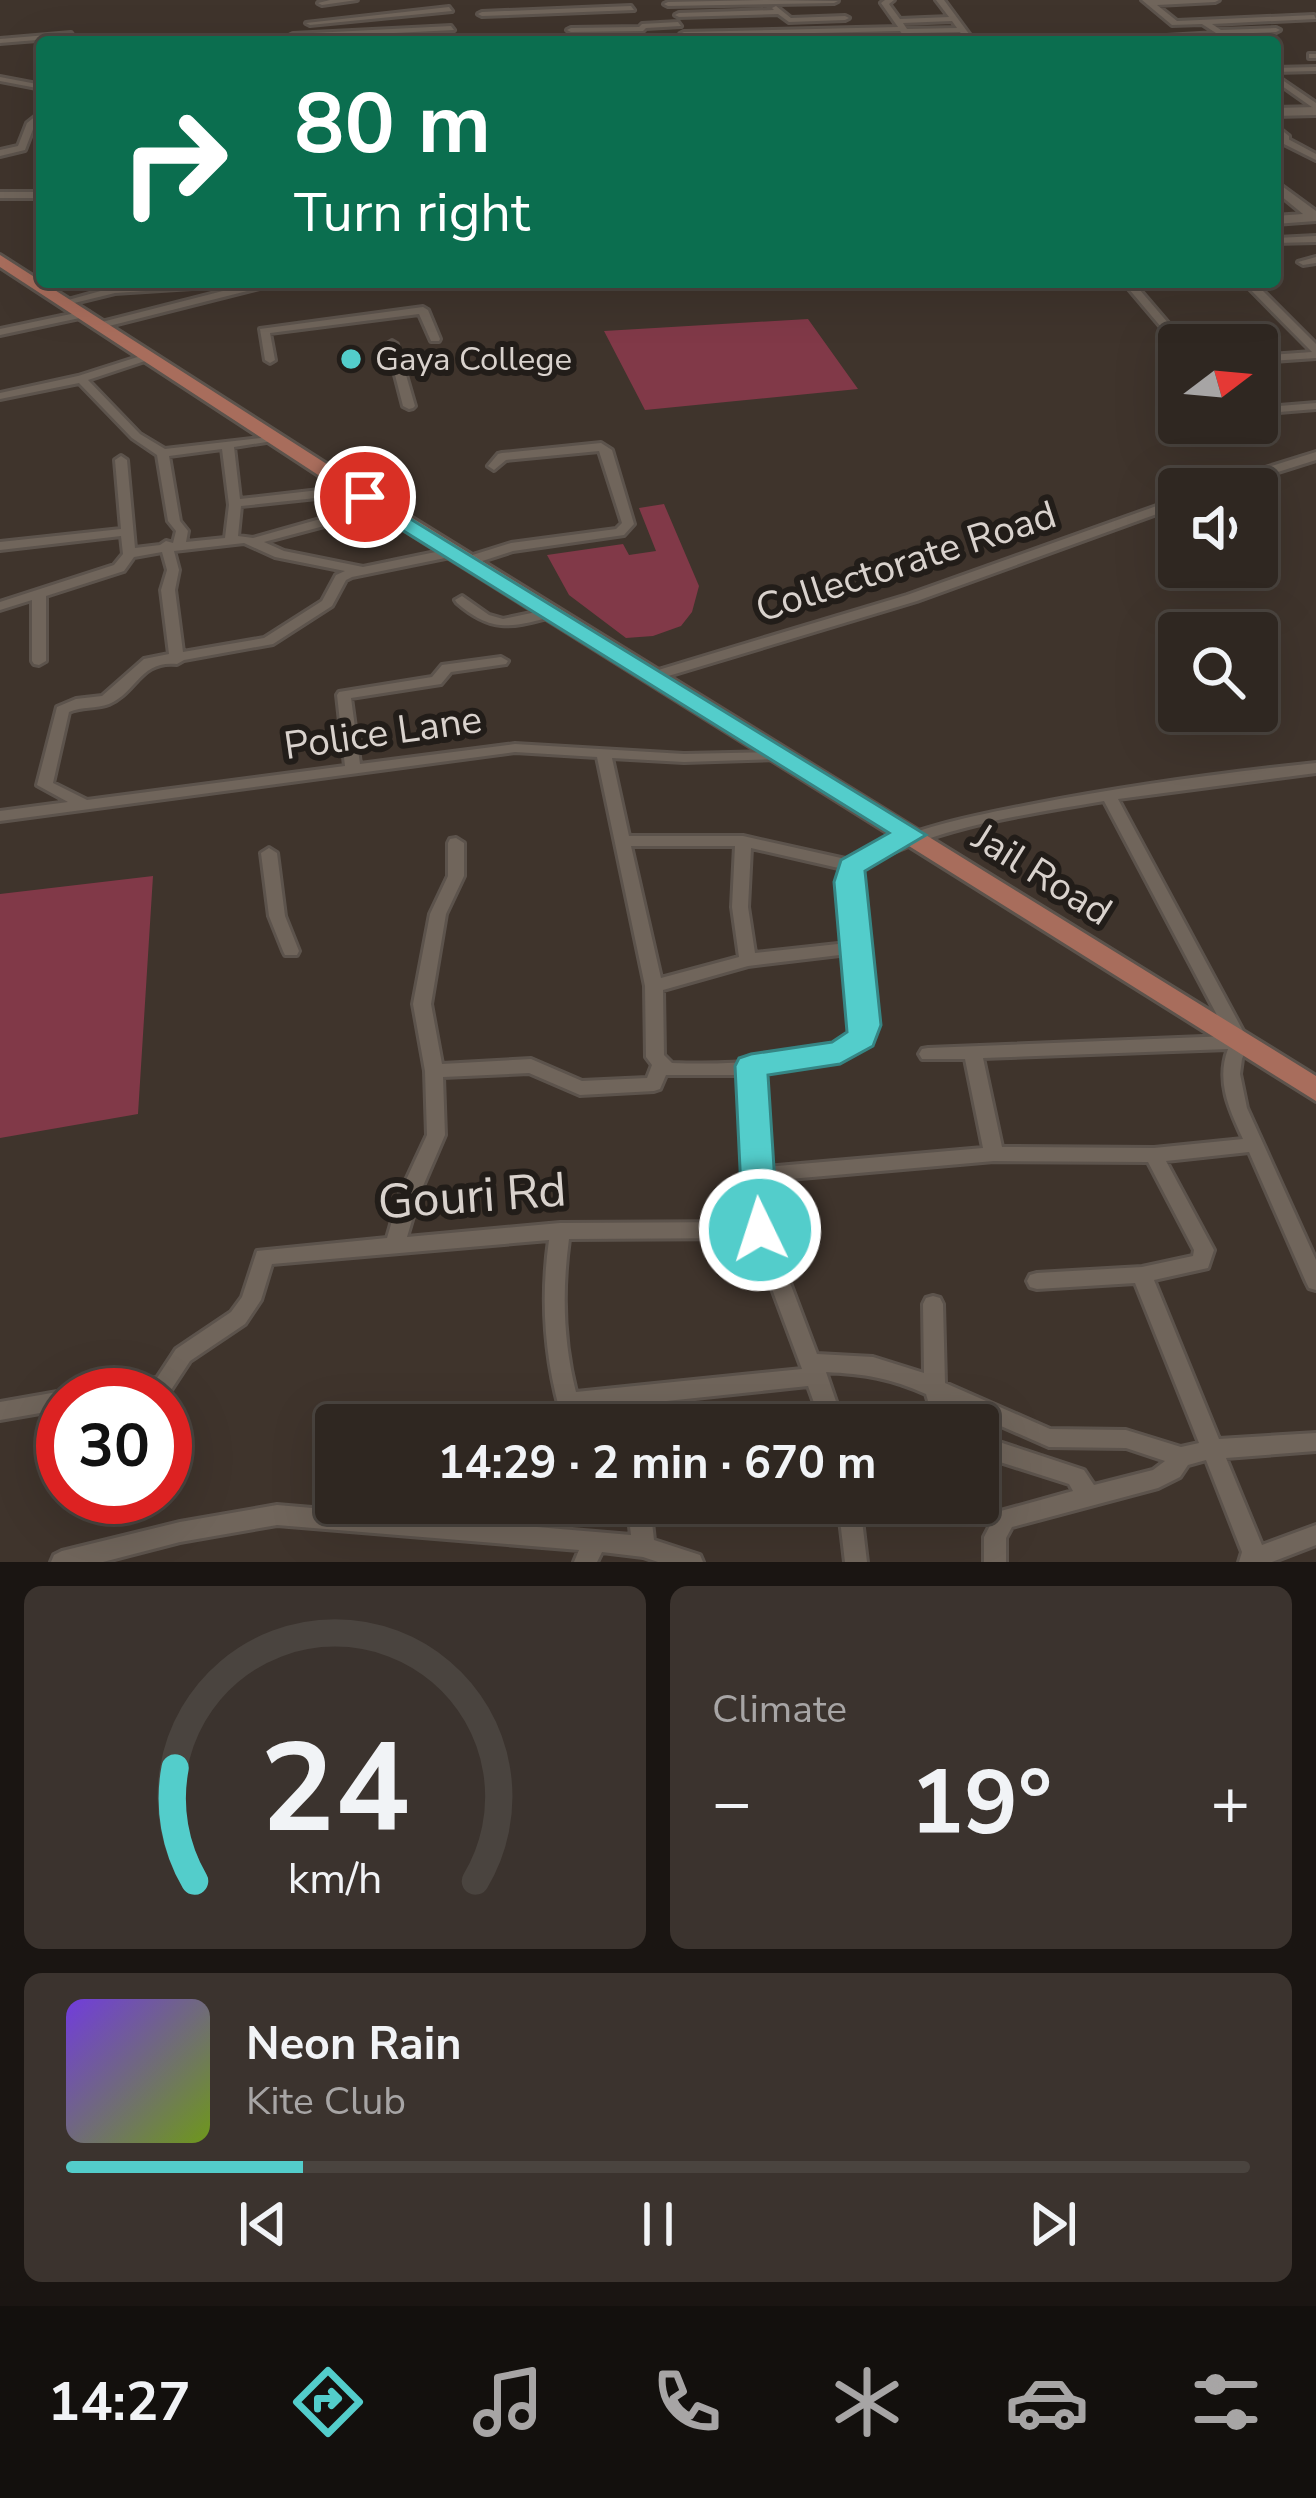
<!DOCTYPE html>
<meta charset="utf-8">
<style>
:root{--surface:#2f2721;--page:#3b332e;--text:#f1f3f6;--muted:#a7a5a5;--line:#4a443f;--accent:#53cdcb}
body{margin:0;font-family:"Nunito Sans",sans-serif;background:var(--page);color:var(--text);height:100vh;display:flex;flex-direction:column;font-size:45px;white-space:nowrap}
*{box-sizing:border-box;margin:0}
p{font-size:39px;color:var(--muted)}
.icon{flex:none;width:66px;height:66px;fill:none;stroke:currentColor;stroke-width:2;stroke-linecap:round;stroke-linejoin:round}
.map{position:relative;height:1562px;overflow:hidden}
.sheet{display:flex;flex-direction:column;gap:24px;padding:24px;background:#1a1512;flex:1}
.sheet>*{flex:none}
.hud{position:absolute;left:36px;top:36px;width:1245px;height:252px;border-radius:12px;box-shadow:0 12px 48px #0002,0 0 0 3px var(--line);background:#0b6e4f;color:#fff;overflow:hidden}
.needle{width:78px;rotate:74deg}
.buttons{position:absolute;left:1158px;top:324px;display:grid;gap:24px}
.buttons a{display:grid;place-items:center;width:120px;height:120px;border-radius:12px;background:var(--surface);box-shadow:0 12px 48px #0002,0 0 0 3px var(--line);font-size:60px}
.speed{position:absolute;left:36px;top:1368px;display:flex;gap:24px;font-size:60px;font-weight:700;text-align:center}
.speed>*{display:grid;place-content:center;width:156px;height:156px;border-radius:50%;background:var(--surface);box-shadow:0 12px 48px #0002,0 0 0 3px var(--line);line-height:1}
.speed .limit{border:18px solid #d22;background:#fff;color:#111}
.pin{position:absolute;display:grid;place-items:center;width:102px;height:102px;color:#fff;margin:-51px;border:6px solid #fff;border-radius:50%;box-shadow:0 3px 12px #0007}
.me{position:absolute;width:132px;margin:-66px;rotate:356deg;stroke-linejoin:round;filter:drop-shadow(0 0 9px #0008)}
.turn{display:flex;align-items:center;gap:42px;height:252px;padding:0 60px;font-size:54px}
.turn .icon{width:156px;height:156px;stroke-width:2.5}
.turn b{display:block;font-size:84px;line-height:102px}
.big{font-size:90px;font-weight:700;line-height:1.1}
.sheet .card{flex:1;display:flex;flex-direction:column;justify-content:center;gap:18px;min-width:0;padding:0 42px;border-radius:18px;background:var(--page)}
.sheet .dial{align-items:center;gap:0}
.dial svg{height:312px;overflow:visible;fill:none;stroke:var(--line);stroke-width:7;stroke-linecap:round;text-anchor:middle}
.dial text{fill:var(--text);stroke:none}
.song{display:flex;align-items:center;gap:36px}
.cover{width:144px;height:144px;border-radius:18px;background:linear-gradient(135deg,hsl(260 70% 55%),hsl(80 70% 35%))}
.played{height:12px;border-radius:6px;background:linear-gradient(90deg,var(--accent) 20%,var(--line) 20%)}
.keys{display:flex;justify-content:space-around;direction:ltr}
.heat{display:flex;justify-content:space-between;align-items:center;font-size:66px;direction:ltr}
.sheet .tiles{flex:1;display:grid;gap:24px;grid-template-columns:1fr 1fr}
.card:last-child{grid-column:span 2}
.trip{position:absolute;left:315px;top:1404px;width:684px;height:120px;border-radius:12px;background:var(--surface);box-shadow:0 12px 48px #0002,0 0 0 3px var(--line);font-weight:700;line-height:120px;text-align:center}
.menu{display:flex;height:192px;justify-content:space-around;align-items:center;background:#13100d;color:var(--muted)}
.menu .icon{width:84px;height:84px}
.menu .selected{color:var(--accent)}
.menu b{font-size:54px;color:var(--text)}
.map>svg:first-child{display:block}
.green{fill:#813948}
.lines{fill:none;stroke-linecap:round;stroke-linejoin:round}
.street-casing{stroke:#5c534c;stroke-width:6}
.secondary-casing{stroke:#5c534c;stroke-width:6}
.primary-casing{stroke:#5c534c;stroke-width:6}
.street{fill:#70655b;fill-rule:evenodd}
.secondary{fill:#70655b;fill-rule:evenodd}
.primary{fill:#a86d5c;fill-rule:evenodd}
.route{fill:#53cdcb;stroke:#368584;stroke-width:3}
.poi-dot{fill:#53cdcb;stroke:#221d19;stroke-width:4.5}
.labels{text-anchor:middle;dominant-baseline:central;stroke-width:12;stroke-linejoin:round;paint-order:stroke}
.far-poi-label{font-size:33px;fill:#d9d2cd;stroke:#221d19;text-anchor:start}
.street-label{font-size:39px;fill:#d9d2cd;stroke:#221d19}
.near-street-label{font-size:48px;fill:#d9d2cd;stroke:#221d19}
</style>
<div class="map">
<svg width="1316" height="1562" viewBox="0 0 1316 1562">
<rect width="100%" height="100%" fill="#3f342c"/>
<path class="green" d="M 808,319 L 858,389 L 645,410 L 604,331 Z
M 664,504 L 699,586 L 692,612 L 681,626 L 653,636 L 626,638 L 569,595 L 547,555 L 623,544 L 629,555 L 656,551 L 639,508 Z
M 153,876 L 138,1114 L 0,1138 L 0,894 Z"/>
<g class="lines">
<g class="street-casing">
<path id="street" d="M 330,0 L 357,0 L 322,5 L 318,3 Z
M 768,0 L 838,1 L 834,3 L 668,6 L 664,4 L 668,2 Z
M 885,0 L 894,0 L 889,4 L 900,19 L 949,17 L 936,0 L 944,0 L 975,42 L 967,42 L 960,32 L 910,33 L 916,42 L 908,42 L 900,31 L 684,36 L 680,34 L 684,32 L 898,27 L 881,3 ZM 952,21 L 957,28 L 907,29 L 903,23 Z
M 1142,0 L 1219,0 L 1215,2 L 1157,5 L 1177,21 L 1314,15 L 1316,19 L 1212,24 L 1221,30 L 1276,28 L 1280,30 L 1276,32 L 1228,34 L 1238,42 L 1229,42 L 1222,37 L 1096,42 L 1100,40 L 1216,33 L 1202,24 L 1172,25 Z
M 631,6 L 634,10 L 482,16 L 478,14 L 482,12 Z
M 776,6 L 791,18 L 845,16 L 849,18 L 845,20 L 789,22 L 778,14 L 679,17 L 675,15 L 679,13 L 774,10 L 772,8 Z
M 449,7 L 452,11 L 310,25 L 306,23 Z
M 678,22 L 681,26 L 646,28 L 643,31 L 571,32 L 567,30 L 571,28 L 639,27 L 642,24 Z
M 451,26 L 454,30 L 295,38 L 287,42 L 277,42 L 293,34 Z
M 71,33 L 74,37 L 0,43 L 0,39 Z
M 1309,54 L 1316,54 L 1316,58 L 1309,58 Z
M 1316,67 L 1316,71 L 1275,72 L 1275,68 Z
M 1275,75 L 1316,103 L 1316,110 L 1275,81 Z
M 0,77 L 42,85 L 42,89 L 0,81 Z
M 42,111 L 42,118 L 35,124 L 25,150 L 0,156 L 0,150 L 18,146 L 27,123 Z
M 1282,139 L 1288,139 L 1316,154 L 1316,160 L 1282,143 Z
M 0,192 L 42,192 L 42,198 L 0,198 Z
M 1316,236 L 1316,242 L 1275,243 L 1277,238 Z
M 1316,257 L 1316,263 L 1303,265 L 1298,262 Z
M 192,282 L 228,283 L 223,286 L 115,293 L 66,305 L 61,302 L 115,287 Z
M 1123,282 L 1133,282 L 1187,345 L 1179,345 L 1178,347 Z
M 1243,282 L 1254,282 L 1316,344 L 1316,358 L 1257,362 L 1257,356 L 1312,352 Z
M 423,307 L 428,310 L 440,339 L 439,341 L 431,341 L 419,314 L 270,333 L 275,360 L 270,363 L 265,360 L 260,329 Z
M 85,311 L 89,312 L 89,316 L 0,335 L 0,329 Z
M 392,341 L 397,344 L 415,406 L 413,408 L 409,409 L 403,406 L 387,344 Z
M 150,353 L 154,354 L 154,358 L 88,380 L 140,434 L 165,449 L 279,436 L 279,440 L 234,447 L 240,499 L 354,486 L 360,490 L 354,494 L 241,506 L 238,536 L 253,538 L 338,514 L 393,511 L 397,512 L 397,518 L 339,522 L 264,542 L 284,551 L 363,567 L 455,548 L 461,552 L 455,556 L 352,577 L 346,580 L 332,606 L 273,644 L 184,660 L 177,664 C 140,660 137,692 109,704 C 96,709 82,706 69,712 L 53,783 L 87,800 L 345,766 L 337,695 L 339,692 L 432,677 L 442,665 L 501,657 L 508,661 L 506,664 L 451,672 L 441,684 L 351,698 L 360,764 L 515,744 L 684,754 L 777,752 L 782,753 L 784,756 L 782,759 L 684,762 L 612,758 L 629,836 L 743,836 L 850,860 C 906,829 971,816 1034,804 C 1127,786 1221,773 1316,763 L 1316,773 L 1118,799 L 1249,1042 L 1242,1059 L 1240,1074 L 1247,1108 L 1316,1260 L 1316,1290 L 1309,1288 L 1306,1282 L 1249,1152 L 1166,1161 L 1214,1250 L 1208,1268 L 1154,1280 L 1219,1439 L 1316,1433 L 1316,1451 L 1226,1458 L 1262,1545 L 1316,1525 L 1316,1545 L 1272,1562 L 1239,1562 L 1242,1552 L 1206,1460 L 1188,1465 L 1180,1477 L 1158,1488 L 1012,1527 L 1006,1538 L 1006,1562 L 984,1562 L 984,1537 L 997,1512 L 1073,1491 L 1069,1484 L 978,1455 L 978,1435 L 1084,1470 L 1094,1485 L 1153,1470 L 1165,1461 L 1126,1448 L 1049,1447 L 951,1404 L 957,1425 L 935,1425 L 926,1394 C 890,1378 865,1374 826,1372 L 844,1425 L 822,1425 L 808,1386 L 581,1410 L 586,1425 L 564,1425 C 545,1363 540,1304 549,1240 L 272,1264 L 261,1300 L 245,1324 L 190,1361 L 171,1390 L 161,1395 L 85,1395 L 89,1389 L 96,1386 L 157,1378 L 176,1349 L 231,1312 L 242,1297 L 257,1251 L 387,1238 L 400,1193 L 427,1135 L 425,1071 L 413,1004 L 430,914 L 448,876 L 448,843 L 450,839 L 456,838 L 464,843 L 464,876 L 446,914 L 431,1004 L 442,1064 L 531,1059 L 582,1081 L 647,1078 L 652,1065 L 646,1057 L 645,986 L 597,757 L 515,752 L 0,821 L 0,811 L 68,802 L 37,785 L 57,707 L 76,699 L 102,696 L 144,659 L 169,654 L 161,590 L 167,570 L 162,552 L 134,557 L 124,571 L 46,596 L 46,661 L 39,665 L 34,664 L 32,661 L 32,600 L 0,610 L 0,602 L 114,565 L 123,554 L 121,536 L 0,550 L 0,542 L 121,529 L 115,460 L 121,456 L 127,460 L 135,548 L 160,545 L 166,541 L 173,543 L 176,531 L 168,521 L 157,455 L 132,438 L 79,383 L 0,399 L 0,393 L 78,376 ZM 222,449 L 229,505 L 225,538 L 186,542 L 188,531 L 180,521 L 169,456 ZM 244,543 L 275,557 L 345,571 L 336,575 L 322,601 L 264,638 L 183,652 L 175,590 L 179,570 L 174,551 ZM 1104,801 L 1228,1036 L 928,1048 L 922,1049 L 919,1054 L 922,1059 L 965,1059 L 983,1148 L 766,1167 L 760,1073 L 812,1065 L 860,1050 L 874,1025 L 856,882 L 859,869 C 933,827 1022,815 1104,801 ZM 631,846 L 735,846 L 732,907 L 739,957 L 661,978 ZM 751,848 L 843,869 L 840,882 L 847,943 L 755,953 L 748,907 ZM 848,954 L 856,1025 L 848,1042 C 792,1062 731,1065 672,1063 L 664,1055 L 663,990 L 748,966 ZM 1228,1049 C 1216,1081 1229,1109 1243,1139 L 1154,1148 L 1002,1147 L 983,1058 ZM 529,1073 L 580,1095 L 654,1091 L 660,1089 L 666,1075 L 743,1075 L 750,1222 L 560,1223 L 407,1237 L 420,1193 L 445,1135 L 443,1077 ZM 994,1161 L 1148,1162 L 1194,1250 L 1193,1256 L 1142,1267 L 1037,1273 L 1030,1275 L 1027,1281 L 1030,1287 L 1037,1289 L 1135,1283 L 1199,1443 L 1181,1447 L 1126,1430 L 1050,1429 L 945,1383 L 943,1304 L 940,1298 L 933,1296 L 926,1298 L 923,1304 L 924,1373 L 873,1357 L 817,1354 L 770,1230 L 767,1181 ZM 753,1238 L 802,1369 L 576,1392 C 563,1341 562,1291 569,1239 Z
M 1316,403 L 1316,409 L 1266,413 L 1260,410 L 1266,407 Z
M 601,443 L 612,450 L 634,524 L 624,535 L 513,551 L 473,564 L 463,564 L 462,561 L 463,558 L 511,543 L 616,529 L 622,523 L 599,451 L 506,460 L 494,470 L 488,466 L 498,454 L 502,453 Z
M 1316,452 L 1316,460 L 1224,489 L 1206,489 L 1208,486 Z
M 1179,498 L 1179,506 L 917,601 L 655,680 L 650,681 L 643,677 L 645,674 L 907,595 Z
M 462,596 L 489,615 L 503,619 L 550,609 L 557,613 L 555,616 C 512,627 493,634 457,603 L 455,600 Z
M 269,848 L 277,853 L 285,916 L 299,951 L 297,955 L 285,955 L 283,951 L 269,916 L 261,853 Z
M 63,1391 L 71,1395 L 63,1395 L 63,1409 L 0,1420 L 0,1402 Z
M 617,1503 L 644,1503 L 651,1513 L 654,1540 L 700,1555 L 703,1562 L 658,1562 L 643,1557 L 602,1552 L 597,1562 L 574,1562 L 579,1550 L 277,1525 L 180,1542 L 103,1562 L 51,1562 L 54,1555 L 62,1551 L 180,1522 L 277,1505 L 631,1535 L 629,1518 L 620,1510 Z
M 838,1503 L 860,1503 L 867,1562 L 845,1562 Z"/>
</g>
<g class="secondary-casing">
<path id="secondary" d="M 1316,107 L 1316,115 L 1275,116 L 1275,108 Z
M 1275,125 L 1289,136 L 1289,142 L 1275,146 Z
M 1275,181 L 1316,211 L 1316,221 L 1275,224 L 1275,216 L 1303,214 L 1275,191 Z
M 258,282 L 283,282 L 101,328 L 94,324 Z"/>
</g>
<g class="primary-casing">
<path id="primary" d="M 0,255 L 372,493 L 1316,1076 L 1316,1101 L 358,501 L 0,267 Z"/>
</g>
<use href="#street" class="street"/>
<use href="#secondary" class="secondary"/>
<use href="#primary" class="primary"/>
</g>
<path class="route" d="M 365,491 L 926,835 L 865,871 L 881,1025 L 873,1046 L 840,1064 L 768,1075 L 778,1230 L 773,1240 L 760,1244 L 748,1240 L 743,1230 L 735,1066 L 739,1058 L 751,1054 L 832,1042 L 847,1032 L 834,882 L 841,860 L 889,833 L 357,502 L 354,497 Z"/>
<circle class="poi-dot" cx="351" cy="359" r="12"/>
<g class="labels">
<g class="far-poi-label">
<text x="375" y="359">Gaya College</text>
</g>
<g class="street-label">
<text transform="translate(906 562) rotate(-18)">Collectorate Road</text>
<text transform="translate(383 733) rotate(-8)">Police Lane</text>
<text transform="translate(1042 875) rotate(32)">Jail Road</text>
</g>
<g class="near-street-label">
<text transform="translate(472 1196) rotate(-4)">Gouri Rd</text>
</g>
</g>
</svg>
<div class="buttons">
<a><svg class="needle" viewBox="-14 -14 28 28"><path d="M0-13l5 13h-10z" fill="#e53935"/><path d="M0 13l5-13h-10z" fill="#a7a5a5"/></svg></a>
<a><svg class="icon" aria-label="sound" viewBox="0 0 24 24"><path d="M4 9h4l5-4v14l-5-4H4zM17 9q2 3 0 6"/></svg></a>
<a><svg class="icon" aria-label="search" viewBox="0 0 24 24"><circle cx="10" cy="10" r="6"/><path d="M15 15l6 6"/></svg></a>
</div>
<div class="speed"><div class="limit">30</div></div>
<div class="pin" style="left:365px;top:497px;background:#d93025"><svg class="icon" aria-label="arrive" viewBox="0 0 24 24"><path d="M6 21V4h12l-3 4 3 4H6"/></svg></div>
<svg class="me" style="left:760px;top:1230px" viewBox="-20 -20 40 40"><circle r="17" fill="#53cdcb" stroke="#fff" stroke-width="3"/><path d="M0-11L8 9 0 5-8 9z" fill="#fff"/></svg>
<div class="trip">14:29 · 2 min · 670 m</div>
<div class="hud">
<div class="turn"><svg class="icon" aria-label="right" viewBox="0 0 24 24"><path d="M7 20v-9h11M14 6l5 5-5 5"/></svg><div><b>80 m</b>Turn right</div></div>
</div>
</div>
<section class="sheet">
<div class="tiles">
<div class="card dial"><svg viewBox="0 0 100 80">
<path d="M14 69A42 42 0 1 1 86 69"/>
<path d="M14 69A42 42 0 0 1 9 40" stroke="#53cdcb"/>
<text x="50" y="56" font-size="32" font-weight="700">24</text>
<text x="50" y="72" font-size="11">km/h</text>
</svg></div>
<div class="card"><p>Climate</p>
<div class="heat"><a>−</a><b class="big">19°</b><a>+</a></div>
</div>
<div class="card">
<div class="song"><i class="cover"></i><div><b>Neon Rain</b><p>Kite Club</p></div></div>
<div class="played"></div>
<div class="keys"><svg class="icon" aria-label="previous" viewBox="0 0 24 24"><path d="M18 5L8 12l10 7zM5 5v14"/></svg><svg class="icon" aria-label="pause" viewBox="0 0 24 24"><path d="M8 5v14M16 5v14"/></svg><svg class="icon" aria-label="next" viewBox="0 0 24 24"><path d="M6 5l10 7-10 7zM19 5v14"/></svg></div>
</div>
</div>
</section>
<nav class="menu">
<b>14:27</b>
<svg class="icon selected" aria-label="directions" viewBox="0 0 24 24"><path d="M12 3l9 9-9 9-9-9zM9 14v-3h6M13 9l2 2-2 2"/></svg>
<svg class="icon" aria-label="music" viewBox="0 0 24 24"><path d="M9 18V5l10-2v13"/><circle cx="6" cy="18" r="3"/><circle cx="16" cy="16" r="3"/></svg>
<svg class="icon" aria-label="phone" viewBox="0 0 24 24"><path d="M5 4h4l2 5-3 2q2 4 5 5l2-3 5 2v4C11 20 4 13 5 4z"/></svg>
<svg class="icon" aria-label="climate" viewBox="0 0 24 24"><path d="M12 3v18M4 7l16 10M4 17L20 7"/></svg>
<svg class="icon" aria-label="car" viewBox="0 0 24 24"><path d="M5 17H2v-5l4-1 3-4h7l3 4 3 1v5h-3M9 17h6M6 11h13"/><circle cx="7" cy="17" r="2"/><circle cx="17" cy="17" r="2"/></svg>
<svg class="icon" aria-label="filters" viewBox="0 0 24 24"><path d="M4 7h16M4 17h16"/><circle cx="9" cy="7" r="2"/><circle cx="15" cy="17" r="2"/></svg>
</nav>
